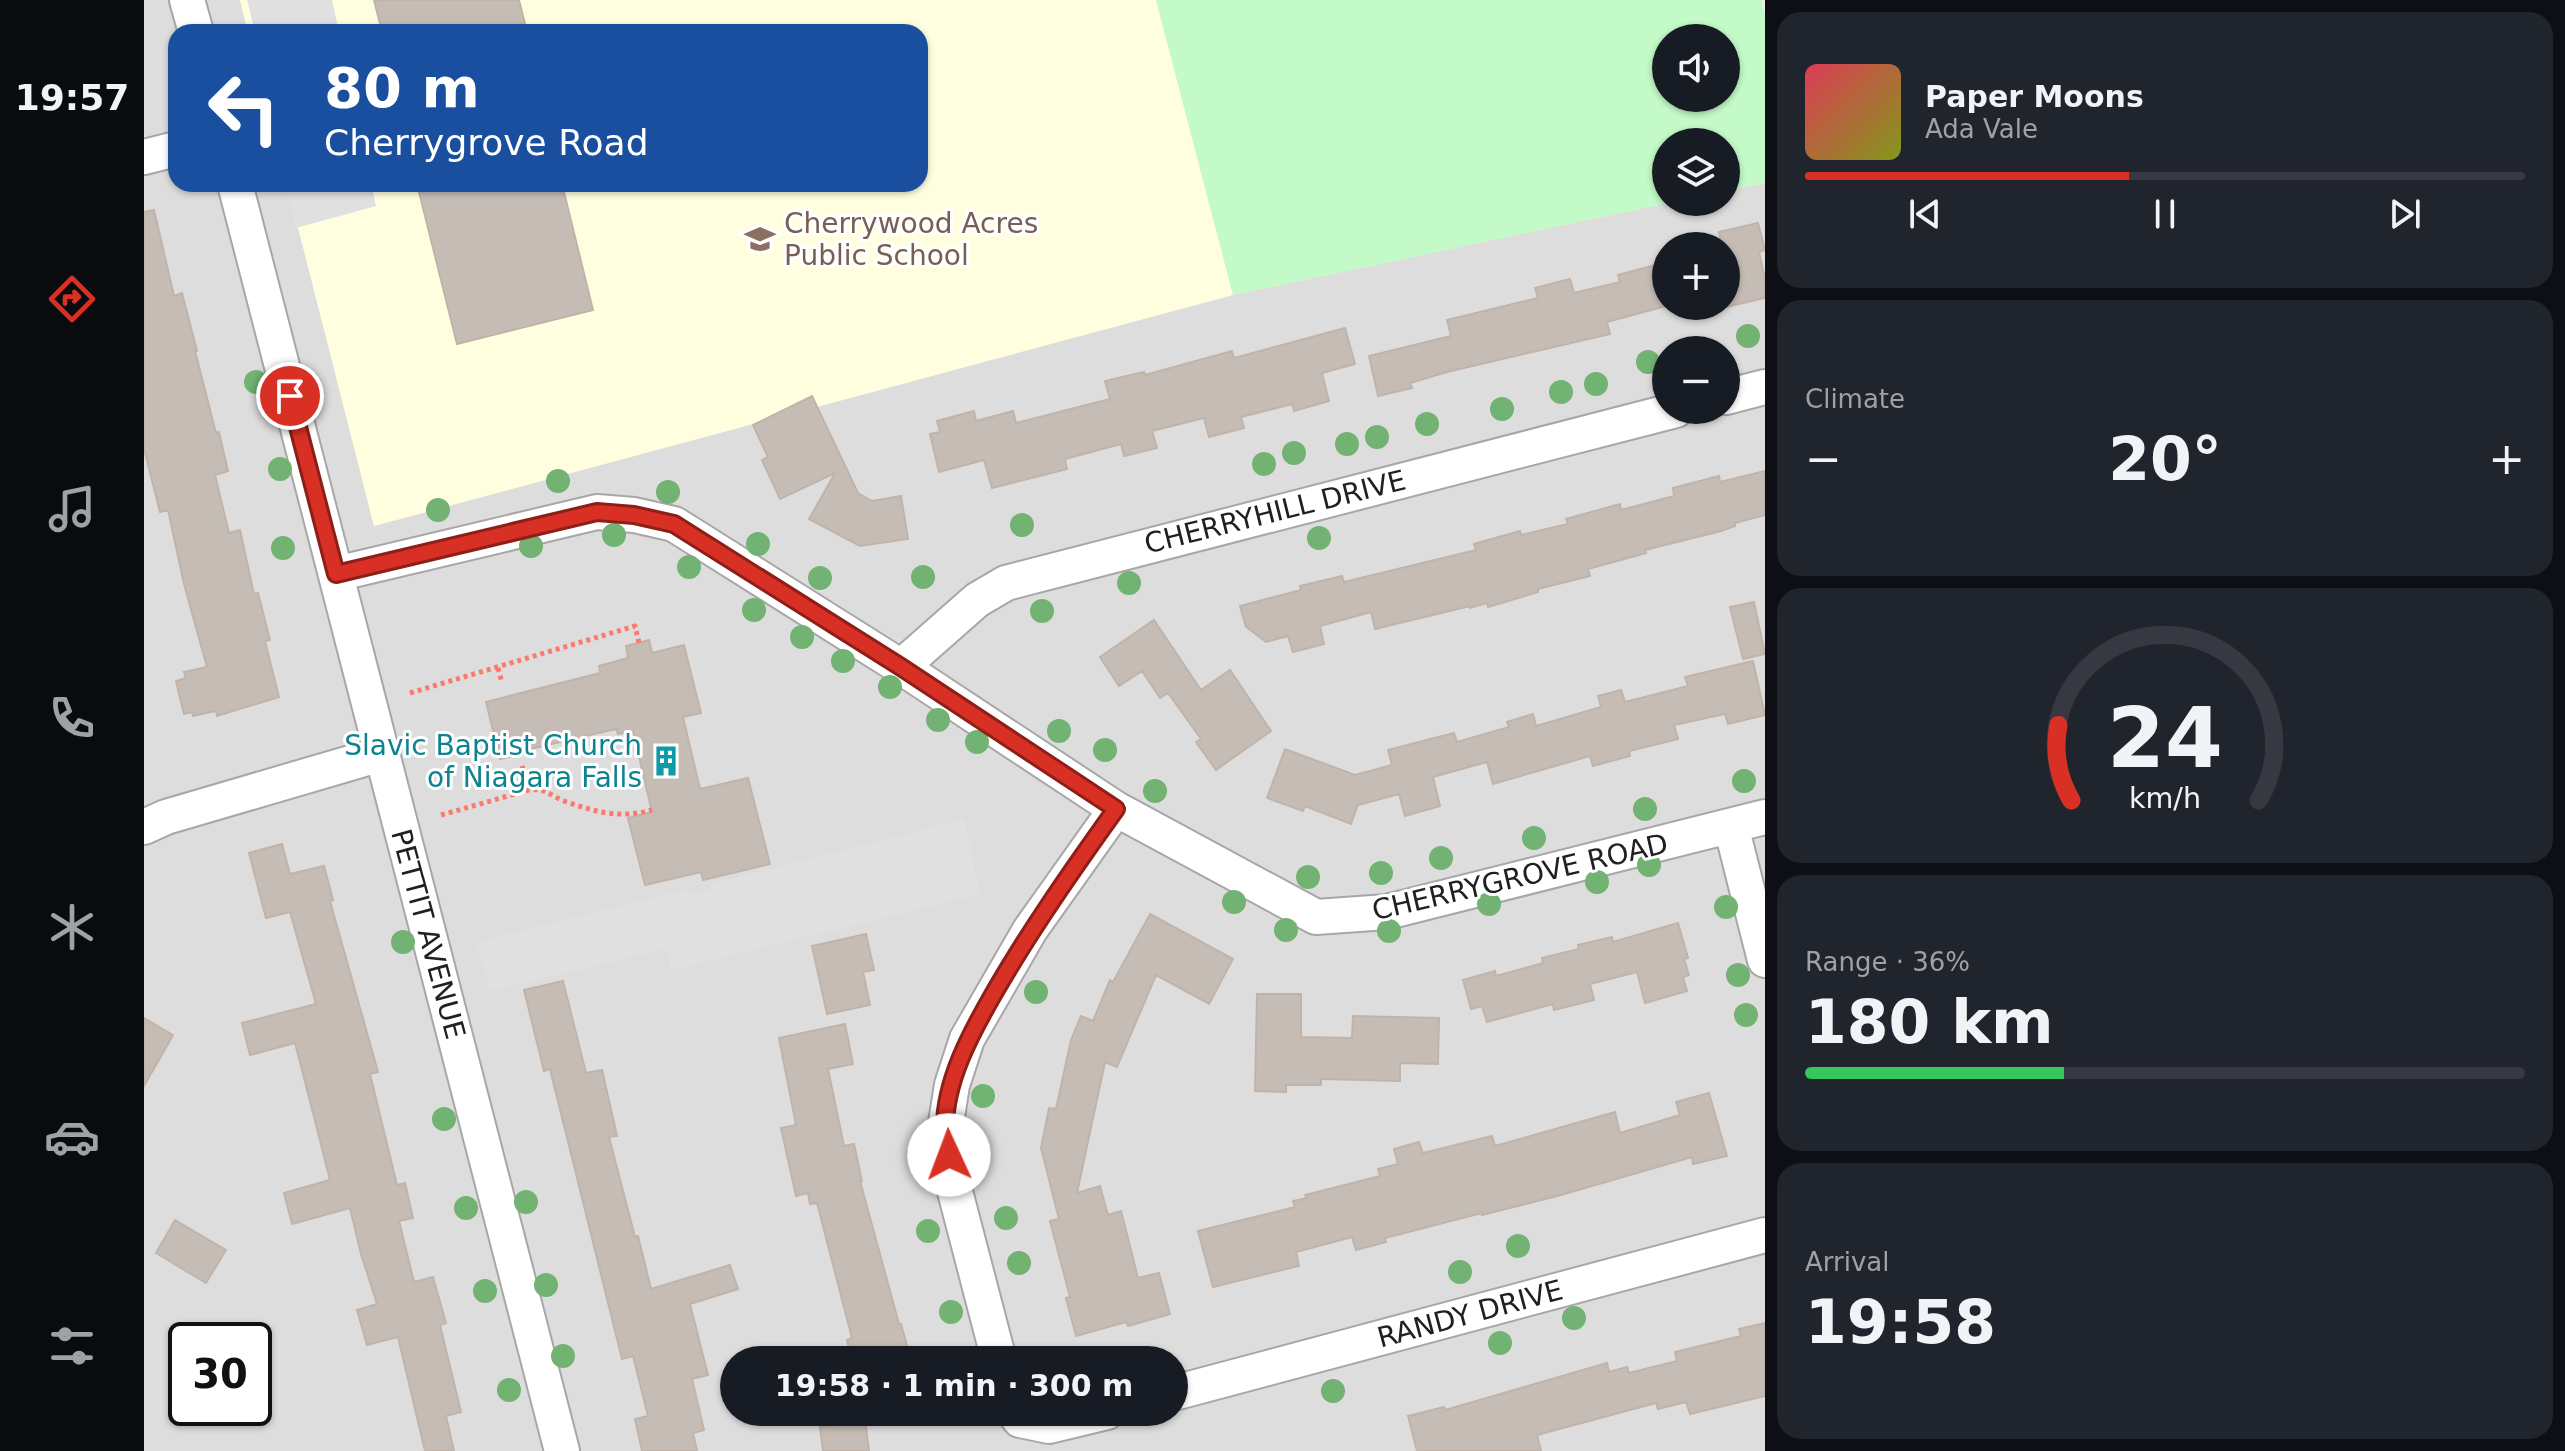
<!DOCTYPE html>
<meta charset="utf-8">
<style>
:root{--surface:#171b24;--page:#20242c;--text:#f1f3f6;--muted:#9ea1a6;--line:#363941;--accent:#d93025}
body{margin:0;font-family:"DejaVu Sans",sans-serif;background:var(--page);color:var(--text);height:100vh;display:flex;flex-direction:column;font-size:30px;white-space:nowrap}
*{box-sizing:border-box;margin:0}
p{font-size:26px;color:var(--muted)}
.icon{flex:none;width:44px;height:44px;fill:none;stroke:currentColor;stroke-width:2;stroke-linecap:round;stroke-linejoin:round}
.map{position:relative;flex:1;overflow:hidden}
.side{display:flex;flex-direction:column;gap:12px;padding:12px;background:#0d0f14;width:800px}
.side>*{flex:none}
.top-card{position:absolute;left:24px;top:24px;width:760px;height:168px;border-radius:24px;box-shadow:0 2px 6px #0004;background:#1a4fa0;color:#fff;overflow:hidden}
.controls{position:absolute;left:1508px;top:24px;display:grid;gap:16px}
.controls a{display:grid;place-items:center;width:88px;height:88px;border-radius:50%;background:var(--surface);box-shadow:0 2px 6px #0004;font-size:40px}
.speed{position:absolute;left:24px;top:1322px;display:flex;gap:16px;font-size:40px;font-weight:700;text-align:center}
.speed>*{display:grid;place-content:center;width:104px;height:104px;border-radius:50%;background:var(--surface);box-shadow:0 2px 6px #0004;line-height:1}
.speed .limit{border:4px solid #111;border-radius:12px;background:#fff;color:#111}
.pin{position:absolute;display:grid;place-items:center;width:68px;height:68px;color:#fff;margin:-34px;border:4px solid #fff;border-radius:50%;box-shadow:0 2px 8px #0007}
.me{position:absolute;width:88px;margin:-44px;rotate:358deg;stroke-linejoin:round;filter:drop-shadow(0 0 6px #0008)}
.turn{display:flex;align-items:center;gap:28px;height:168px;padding:0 24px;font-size:36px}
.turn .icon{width:104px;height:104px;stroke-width:2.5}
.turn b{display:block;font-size:56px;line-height:68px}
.big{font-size:60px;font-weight:800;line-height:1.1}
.side .card{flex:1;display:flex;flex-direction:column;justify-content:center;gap:12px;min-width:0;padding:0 28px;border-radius:24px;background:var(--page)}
.side .dial{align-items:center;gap:0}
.dial svg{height:208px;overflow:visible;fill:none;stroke:var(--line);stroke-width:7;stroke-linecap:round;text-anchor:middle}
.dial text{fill:var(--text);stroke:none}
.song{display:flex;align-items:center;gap:24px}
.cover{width:96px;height:96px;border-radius:12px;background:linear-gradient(135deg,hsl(350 70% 55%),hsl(70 70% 35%))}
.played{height:8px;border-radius:4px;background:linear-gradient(90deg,var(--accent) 45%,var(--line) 45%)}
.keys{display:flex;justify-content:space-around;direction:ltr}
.heat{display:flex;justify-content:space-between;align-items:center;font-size:44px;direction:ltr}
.charge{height:12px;border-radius:6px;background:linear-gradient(90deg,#34c759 36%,var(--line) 0)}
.trip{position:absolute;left:576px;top:1346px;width:468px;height:80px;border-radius:40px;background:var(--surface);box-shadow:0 2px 6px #0004;font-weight:800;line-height:80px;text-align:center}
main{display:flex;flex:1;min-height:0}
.menu{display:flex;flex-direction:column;width:144px;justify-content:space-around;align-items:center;background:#090b0e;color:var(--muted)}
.menu .icon{width:56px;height:56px}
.menu .selected{color:var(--accent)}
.menu b{font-size:36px;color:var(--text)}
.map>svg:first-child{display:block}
.residential{fill:#dedddd;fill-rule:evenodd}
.education{fill:#ffffe0}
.park{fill:#c3fac7;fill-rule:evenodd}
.parking{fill:#e0e0e0}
.building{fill:#c5bdb5;stroke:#c2b3a8;stroke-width:2}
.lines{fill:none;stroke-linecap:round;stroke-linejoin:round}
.minor-casing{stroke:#a7a7a7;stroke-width:38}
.path{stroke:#fb7a6c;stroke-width:5;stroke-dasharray:4 4;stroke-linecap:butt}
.minor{stroke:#fff;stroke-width:34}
.tree{fill:#72b272}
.route-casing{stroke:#8d1f18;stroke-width:20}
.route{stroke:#d93025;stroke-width:14}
.labels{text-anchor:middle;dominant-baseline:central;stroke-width:6;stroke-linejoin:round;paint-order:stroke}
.education-label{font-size:28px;fill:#785e54;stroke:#fff;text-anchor:start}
.street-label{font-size:28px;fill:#202020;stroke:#fff}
.culture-label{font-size:28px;fill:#0d838f;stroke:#fff;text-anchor:end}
</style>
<main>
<nav class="menu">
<b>19:57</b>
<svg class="icon selected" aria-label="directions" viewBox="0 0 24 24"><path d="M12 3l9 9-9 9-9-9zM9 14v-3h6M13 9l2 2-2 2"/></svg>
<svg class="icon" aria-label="music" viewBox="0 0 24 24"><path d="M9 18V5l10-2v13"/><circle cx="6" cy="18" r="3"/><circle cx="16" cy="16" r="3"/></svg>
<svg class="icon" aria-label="phone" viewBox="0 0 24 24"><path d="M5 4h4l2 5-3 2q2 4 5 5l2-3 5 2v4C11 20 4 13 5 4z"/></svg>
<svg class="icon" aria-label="climate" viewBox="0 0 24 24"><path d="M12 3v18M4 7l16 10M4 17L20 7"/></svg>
<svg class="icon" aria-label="car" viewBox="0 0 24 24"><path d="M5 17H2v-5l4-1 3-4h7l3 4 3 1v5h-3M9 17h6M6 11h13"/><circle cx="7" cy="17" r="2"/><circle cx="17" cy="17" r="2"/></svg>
<svg class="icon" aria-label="filters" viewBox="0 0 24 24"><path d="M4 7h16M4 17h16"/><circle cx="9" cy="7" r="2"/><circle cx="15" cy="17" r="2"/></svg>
</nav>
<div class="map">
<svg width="1621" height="1451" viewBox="0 0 1621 1451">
<rect width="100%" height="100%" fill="#f0ede6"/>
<path class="residential" d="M 0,0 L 96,0 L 104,32 L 32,32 L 32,184 L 143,184 L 230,526 L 1089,295 L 1529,202 L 1582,202 L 1582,191 L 1621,183 L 1621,1451 L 0,1451 ZM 1522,246 L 1582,246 L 1582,306 L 1522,306 ZM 1522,350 L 1582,350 L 1582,410 L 1522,410 ZM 42,1340 L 110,1340 L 110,1408 L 42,1408 ZM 590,1360 L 1030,1360 L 1030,1412 L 590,1412 Z"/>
<path class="education" d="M 96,0 L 1012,0 L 1089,295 L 230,526 L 143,184 L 776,184 L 776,32 L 104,32 Z"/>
<path class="park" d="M 1012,0 L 1617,0 L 1621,15 L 1621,183 L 1582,191 L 1582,142 L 1522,142 L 1522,202 L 1529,202 L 1089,295 ZM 1522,38 L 1582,38 L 1582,98 L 1522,98 Z"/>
<path class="parking" d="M 103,0 L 188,0 L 195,32 L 111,32 Z
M 142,184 L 227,184 L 232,206 L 152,228 Z
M 820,819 L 836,894 L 528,970 L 522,949 L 346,991 L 333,942 L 546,889 L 548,894 L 565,890 L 564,885 Z"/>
<path class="building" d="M 230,0 L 375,0 L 383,32 L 238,32 Z
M 273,184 L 354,184 L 355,191 L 383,184 L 418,184 L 449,310 L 313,344 Z
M 10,210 L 30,296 L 38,293 L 53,351 L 51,351 L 72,433 L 75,432 L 84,471 L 71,475 L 85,533 L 96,530 L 110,594 L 114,593 L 126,640 L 121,641 L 135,697 L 73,716 L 72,711 L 49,716 L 48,712 L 40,714 L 32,681 L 42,678 L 40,672 L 63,667 L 40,584 L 24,510 L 16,512 L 0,449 L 0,212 Z
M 1614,223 L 1621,250 L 1615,252 L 1621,279 L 1621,298 L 1582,307 L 1582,246 L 1578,246 L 1575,232 Z
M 1522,262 L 1522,306 L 1463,322 L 1466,334 L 1303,372 L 1266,383 L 1268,388 L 1234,396 L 1225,356 L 1307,336 L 1303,320 L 1394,298 L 1391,288 L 1426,279 L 1430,293 L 1476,282 L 1474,275 Z
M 1201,328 L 1211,364 L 1178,373 L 1185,401 L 1150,411 L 1148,404 L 1097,417 L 1100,428 L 1065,437 L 1060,418 L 1008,431 L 1013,448 L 980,456 L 977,444 L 921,459 L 923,469 L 848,488 L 840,460 L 795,472 L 786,434 L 796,432 L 793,421 L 830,411 L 832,421 L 869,411 L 872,423 L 966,399 L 961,381 L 1000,372 L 1001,375 L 1088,351 L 1090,358 Z
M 668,396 L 714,493 L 728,501 L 757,496 L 764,539 L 716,546 L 665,519 L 691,473 L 636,499 L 618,460 L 624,457 L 609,425 Z
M 1621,471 L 1621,515 L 1591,523 L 1591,526 L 1577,531 L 1501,550 L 1502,553 L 1444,569 L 1446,576 L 1394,589 L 1394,592 L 1344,607 L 1343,603 L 1326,608 L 1326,606 L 1231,629 L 1227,612 L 1176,626 L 1180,644 L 1149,652 L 1144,636 L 1122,642 L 1102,627 L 1096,606 L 1157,590 L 1156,586 L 1198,576 L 1200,582 L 1332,550 L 1330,544 L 1376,531 L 1377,535 L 1424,524 L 1422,519 L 1476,504 L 1477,510 L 1530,496 L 1529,488 L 1575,476 L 1576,482 Z
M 1610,602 L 1621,654 L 1599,659 L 1586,607 Z
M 1010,620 L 1057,690 L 1086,670 L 1127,731 L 1072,770 L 1052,742 L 1057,739 L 1024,693 L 1016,698 L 998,671 L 975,686 L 956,657 Z
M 505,640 L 508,653 L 540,645 L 557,713 L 539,717 L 556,789 L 604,778 L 626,864 L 559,880 L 557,872 L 501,885 L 484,818 L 508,812 L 489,731 L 474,734 L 472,729 L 386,749 L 386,752 L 356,759 L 342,702 L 456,673 L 455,666 L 484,658 L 482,646 Z
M 1609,661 L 1621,715 L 1584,724 L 1581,714 L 1530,725 L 1534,739 L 1485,751 L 1486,756 L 1449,766 L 1446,756 L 1349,784 L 1343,762 L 1289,777 L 1296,806 L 1261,816 L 1255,794 L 1214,805 L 1207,824 L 1161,806 L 1159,811 L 1123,798 L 1141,749 L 1211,775 L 1248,765 L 1244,750 L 1310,733 L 1313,742 L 1365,727 L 1363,722 L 1389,714 L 1392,726 L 1457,707 L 1454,696 L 1477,690 L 1481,702 L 1544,686 L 1541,677 Z
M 138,844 L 146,874 L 180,866 L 189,900 L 186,901 L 234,1072 L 226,1074 L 253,1185 L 261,1183 L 269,1218 L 255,1221 L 270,1282 L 289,1277 L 302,1323 L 296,1325 L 317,1412 L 302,1416 L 310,1451 L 281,1451 L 254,1337 L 223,1345 L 213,1310 L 233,1304 L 217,1254 L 206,1208 L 148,1224 L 140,1193 L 186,1180 L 167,1105 L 151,1043 L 106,1055 L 98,1023 L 172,1004 L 146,912 L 122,918 L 105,853 Z
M 1006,914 L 1089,959 L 1065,1004 L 1012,975 L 973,1067 L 961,1062 L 933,1193 L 956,1186 L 964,1215 L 977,1211 L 994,1278 L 1015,1273 L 1026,1314 L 984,1326 L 982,1322 L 932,1336 L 922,1298 L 926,1297 L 906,1221 L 915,1219 L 897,1148 L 905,1108 L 912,1109 L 927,1040 L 937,1016 L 949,1021 L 966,980 L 969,982 Z
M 1534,923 L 1544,958 L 1540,959 L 1545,975 L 1539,977 L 1543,991 L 1501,1003 L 1493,972 L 1446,984 L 1450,1000 L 1410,1010 L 1409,1004 L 1343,1022 L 1338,1006 L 1327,1009 L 1319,980 L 1351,971 L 1352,976 L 1399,963 L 1398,958 L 1435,949 L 1434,945 L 1468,937 L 1469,942 Z
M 722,934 L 730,970 L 719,972 L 726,1005 L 683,1014 L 668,946 Z
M 419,981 L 442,1073 L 458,1070 L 473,1136 L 465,1137 L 491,1237 L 494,1236 L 507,1289 L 586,1265 L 594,1289 L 546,1304 L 564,1375 L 548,1379 L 560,1430 L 549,1433 L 553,1451 L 498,1451 L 491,1419 L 504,1416 L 489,1356 L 478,1359 L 406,1069 L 400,1071 L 380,990 Z
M 1113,994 L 1157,994 L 1157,1037 L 1208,1038 L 1209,1016 L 1295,1018 L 1294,1064 L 1256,1063 L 1256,1081 L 1177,1079 L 1177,1085 L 1142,1085 L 1142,1092 L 1111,1091 Z
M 0,1018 L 29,1035 L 0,1086 Z
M 701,1024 L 709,1064 L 684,1069 L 700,1146 L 710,1144 L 718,1181 L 716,1181 L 755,1324 L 757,1324 L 767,1360 L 708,1360 L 703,1340 L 708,1338 L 673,1203 L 666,1204 L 664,1193 L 652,1196 L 637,1128 L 652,1125 L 635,1038 Z
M 1565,1093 L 1583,1156 L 1549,1164 L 1548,1157 L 1417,1195 L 1338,1215 L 1338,1213 L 1241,1238 L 1242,1242 L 1212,1250 L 1208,1237 L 1152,1252 L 1155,1266 L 1069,1287 L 1054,1231 L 1151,1207 L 1149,1201 L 1163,1198 L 1161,1195 L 1236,1176 L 1234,1169 L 1254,1164 L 1250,1149 L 1275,1142 L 1279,1153 L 1348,1136 L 1351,1146 L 1471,1112 L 1476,1133 L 1536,1115 L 1532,1102 Z
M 31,1220 L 82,1250 L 62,1283 L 12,1253 Z
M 1621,1323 L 1621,1396 L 1546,1414 L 1542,1402 L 1514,1409 L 1512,1403 L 1393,1435 L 1397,1451 L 1273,1451 L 1264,1416 L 1300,1407 L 1301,1410 L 1463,1363 L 1465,1372 L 1483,1367 L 1485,1373 L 1533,1361 L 1531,1352 L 1597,1336 L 1595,1329 Z
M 687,1412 L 720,1412 L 725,1451 L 679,1451 L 676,1427 L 688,1426 Z"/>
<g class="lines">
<g class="minor-casing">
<path id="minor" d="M 43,0 L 52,32
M 0,157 L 32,149
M 91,184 L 418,1451
M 1582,397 L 1621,387
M 192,574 L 453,512 L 490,515 L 530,524 L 757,667 L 972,809 L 1172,917 L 1243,912 L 1621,817
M 757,667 L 833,600 L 862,583 L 1532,410
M 1587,826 L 1621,960
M 0,827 L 22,817 L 237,754
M 855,1360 L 808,1180 L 801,1129 L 808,1085 L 823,1039 L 886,930 L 972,809
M 1030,1393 L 1621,1235
M 870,1412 L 876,1420 L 905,1426 L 963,1412"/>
</g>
<path class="path" d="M 354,668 L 358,683
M 266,693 L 491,626 L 495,643
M 378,766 L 385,790
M 297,815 L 385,790 C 402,788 405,795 420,801 C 452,812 474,819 508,810"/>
<use href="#minor" class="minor"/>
</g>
<g class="tree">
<circle cx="1604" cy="336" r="12"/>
<circle cx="1504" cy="362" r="12"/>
<circle cx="112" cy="382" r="12"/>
<circle cx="1452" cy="384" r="12"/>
<circle cx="1417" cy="392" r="12"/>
<circle cx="1358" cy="409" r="12"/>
<circle cx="1283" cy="424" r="12"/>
<circle cx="1233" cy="437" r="12"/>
<circle cx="1203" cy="444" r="12"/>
<circle cx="1150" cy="453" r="12"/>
<circle cx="1120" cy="464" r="12"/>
<circle cx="136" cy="469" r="12"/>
<circle cx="414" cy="481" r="12"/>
<circle cx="524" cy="492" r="12"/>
<circle cx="294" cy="510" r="12"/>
<circle cx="878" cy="525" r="12"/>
<circle cx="470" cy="535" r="12"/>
<circle cx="1175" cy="538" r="12"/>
<circle cx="614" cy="544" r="12"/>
<circle cx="387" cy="546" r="12"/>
<circle cx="139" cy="548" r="12"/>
<circle cx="545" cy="567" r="12"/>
<circle cx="779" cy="577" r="12"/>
<circle cx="676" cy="578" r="12"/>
<circle cx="985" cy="583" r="12"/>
<circle cx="610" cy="610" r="12"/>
<circle cx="898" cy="611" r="12"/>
<circle cx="658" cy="637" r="12"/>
<circle cx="699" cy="661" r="12"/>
<circle cx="746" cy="687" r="12"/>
<circle cx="794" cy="720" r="12"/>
<circle cx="915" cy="731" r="12"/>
<circle cx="833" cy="742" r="12"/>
<circle cx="961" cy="750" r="12"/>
<circle cx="1600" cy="781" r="12"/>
<circle cx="1011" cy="791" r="12"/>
<circle cx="1501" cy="809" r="12"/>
<circle cx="1390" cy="838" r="12"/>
<circle cx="1297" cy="858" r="12"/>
<circle cx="1505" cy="865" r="12"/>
<circle cx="1237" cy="873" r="12"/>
<circle cx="1164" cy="877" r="12"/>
<circle cx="1453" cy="882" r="12"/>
<circle cx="1090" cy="902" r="12"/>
<circle cx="1345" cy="904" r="12"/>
<circle cx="1582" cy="907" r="12"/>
<circle cx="1142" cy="930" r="12"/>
<circle cx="1245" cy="931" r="12"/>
<circle cx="259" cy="942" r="12"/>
<circle cx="1594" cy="975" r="12"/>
<circle cx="892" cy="992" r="12"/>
<circle cx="1602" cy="1015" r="12"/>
<circle cx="839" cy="1096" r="12"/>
<circle cx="300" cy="1119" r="12"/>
<circle cx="382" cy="1202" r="12"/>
<circle cx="322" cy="1208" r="12"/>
<circle cx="862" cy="1218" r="12"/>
<circle cx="784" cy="1231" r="12"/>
<circle cx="1374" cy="1246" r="12"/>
<circle cx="875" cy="1263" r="12"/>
<circle cx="1316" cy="1272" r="12"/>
<circle cx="402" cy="1285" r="12"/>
<circle cx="341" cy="1291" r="12"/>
<circle cx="807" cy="1312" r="12"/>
<circle cx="1430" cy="1318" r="12"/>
<circle cx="1356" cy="1343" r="12"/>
<circle cx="419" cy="1356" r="12"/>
<circle cx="365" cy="1390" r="12"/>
<circle cx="1189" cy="1391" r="12"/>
</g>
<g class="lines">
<g class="route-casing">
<path id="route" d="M 146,396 L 192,574 L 453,512 L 490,515 L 530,524 L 757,667 L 972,809 C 929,869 887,929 850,993 C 827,1033 800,1082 801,1130 C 802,1138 804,1147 805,1155"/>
</g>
<use href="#route" class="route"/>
</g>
<defs>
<g id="school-bare" transform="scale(2.4)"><path d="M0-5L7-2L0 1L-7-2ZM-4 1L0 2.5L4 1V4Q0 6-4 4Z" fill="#8d6e63" stroke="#fff" stroke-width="2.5" paint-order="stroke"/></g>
<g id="building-bare" transform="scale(2.4)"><path d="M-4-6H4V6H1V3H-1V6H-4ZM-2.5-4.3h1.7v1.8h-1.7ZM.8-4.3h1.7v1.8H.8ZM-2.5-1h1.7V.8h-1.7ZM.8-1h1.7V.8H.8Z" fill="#0f9aa8" stroke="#fff" stroke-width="2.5" paint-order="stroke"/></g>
</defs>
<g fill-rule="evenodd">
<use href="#school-bare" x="616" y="239"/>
<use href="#building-bare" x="522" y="761"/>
</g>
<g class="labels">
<g class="education-label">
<text x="640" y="223">Cherrywood Acres<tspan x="640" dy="32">Public School</tspan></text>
</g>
<g class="street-label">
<text transform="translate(1131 512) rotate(-14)">CHERRYHILL DRIVE</text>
<text transform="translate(1376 877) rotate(-13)">CHERRYGROVE ROAD</text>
<text transform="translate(284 934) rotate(75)">PETTIT AVENUE</text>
<text transform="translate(1326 1314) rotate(-15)">RANDY DRIVE</text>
</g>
<g class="culture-label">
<text x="498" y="745">Slavic Baptist Church<tspan x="498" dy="32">of Niagara Falls</tspan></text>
</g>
</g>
</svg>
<div class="controls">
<a><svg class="icon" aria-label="sound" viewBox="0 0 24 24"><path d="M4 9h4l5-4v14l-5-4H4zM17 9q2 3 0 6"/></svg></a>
<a><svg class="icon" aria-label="layers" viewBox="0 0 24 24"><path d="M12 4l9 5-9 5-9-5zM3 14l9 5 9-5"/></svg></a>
<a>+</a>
<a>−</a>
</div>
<div class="speed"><div class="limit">30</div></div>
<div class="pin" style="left:146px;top:396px;background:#d93025"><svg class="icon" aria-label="arrive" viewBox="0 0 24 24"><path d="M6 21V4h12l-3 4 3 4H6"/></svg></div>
<svg class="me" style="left:805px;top:1155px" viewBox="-20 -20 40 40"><circle r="19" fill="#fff"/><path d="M0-13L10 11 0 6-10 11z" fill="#d93025"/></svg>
<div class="trip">19:58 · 1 min · 300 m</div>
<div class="top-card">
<div class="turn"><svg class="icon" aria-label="left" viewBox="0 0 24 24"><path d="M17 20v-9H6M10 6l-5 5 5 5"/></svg><div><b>80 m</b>Cherrygrove Road</div></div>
</div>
</div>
<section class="side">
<div class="card">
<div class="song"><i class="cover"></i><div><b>Paper Moons</b><p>Ada Vale</p></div></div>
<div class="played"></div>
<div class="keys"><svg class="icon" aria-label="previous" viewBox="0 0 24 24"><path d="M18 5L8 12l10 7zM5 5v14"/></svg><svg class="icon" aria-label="pause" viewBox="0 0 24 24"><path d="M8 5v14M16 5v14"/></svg><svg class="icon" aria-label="next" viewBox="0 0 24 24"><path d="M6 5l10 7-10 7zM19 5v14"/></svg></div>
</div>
<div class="card"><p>Climate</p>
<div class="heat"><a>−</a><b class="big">20°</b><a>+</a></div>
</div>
<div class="card dial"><svg viewBox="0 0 100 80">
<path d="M14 69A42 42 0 1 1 86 69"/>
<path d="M14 69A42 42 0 0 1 9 40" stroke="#d93025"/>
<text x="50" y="56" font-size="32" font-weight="700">24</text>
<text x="50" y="72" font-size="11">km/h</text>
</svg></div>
<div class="card"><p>Range · 36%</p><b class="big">180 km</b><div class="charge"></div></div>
<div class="card"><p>Arrival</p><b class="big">19:58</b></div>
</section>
</main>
